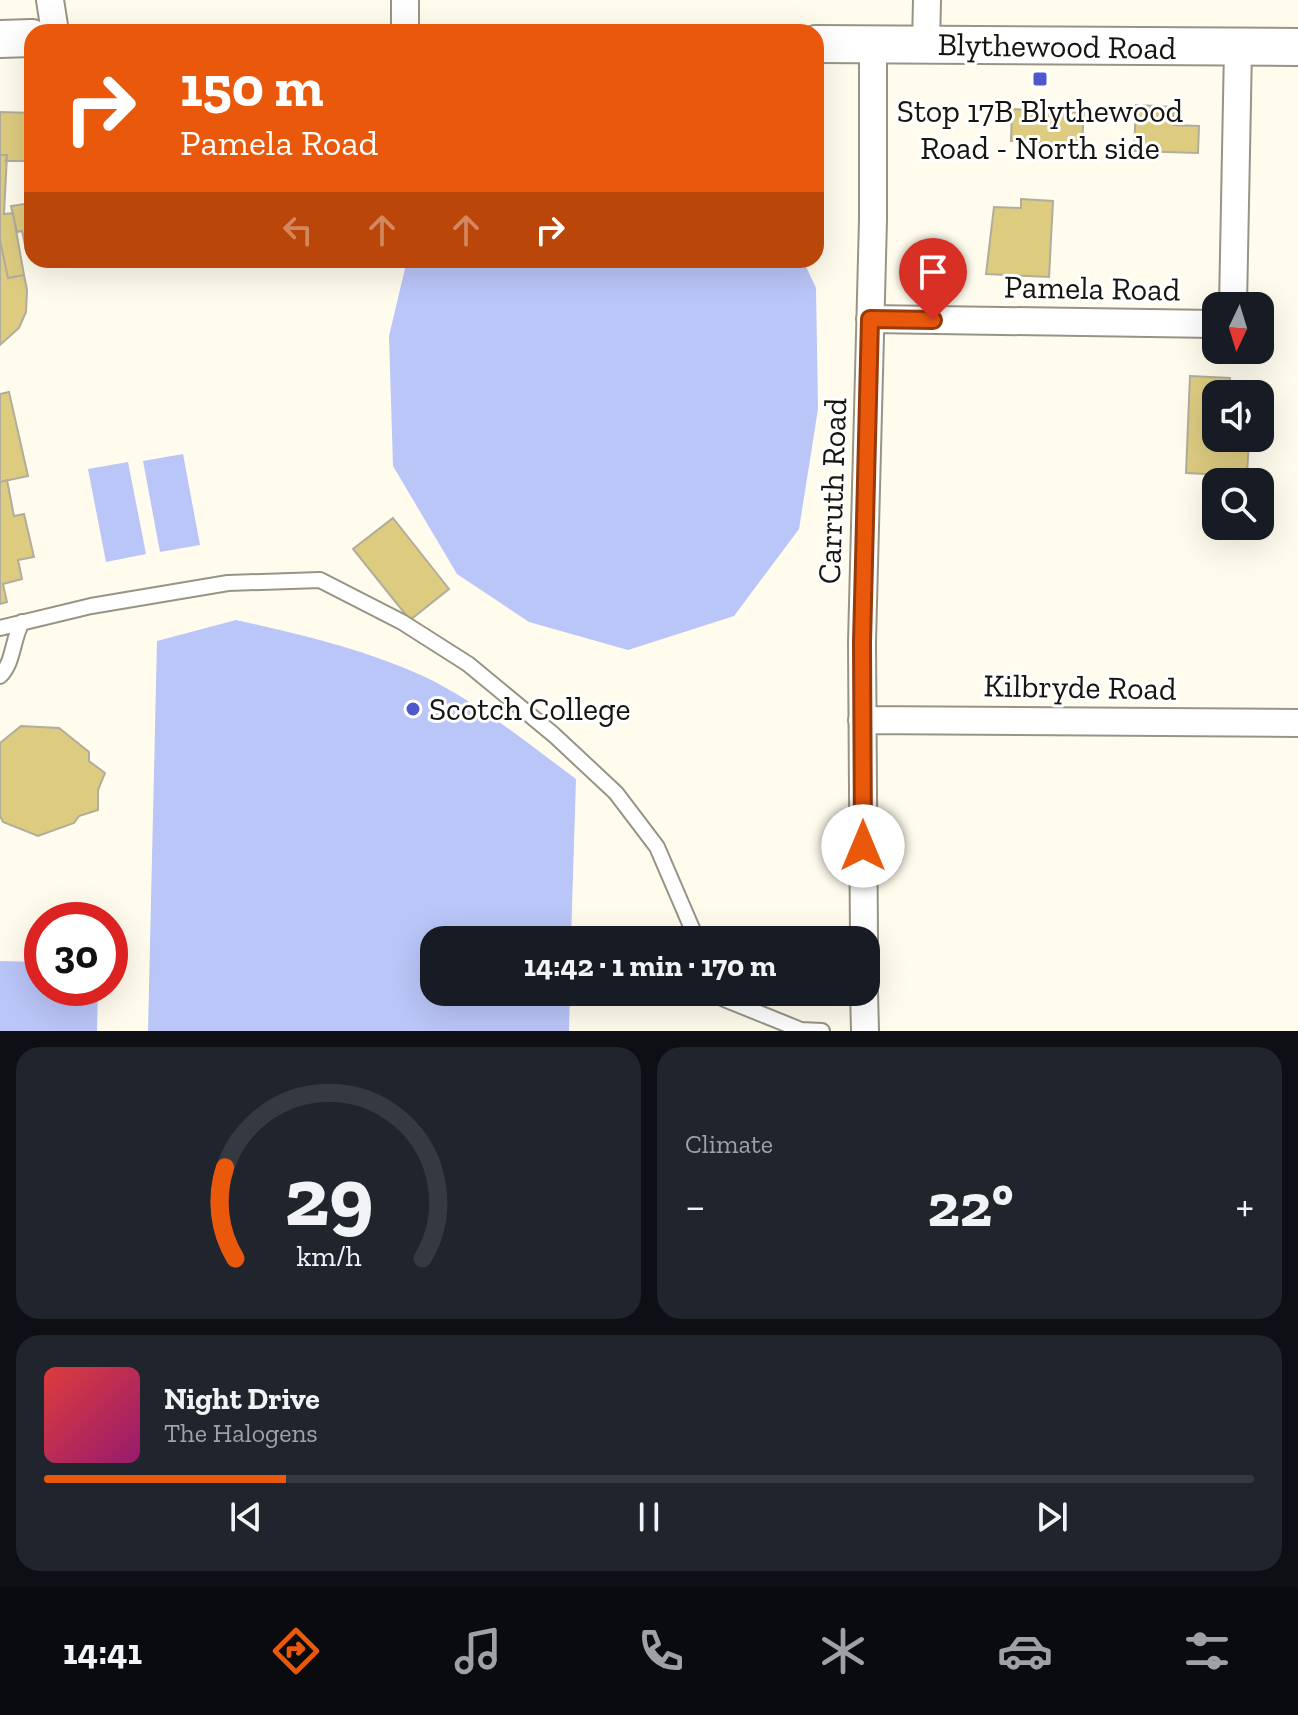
<!DOCTYPE html>
<meta charset="utf-8">
<style>
:root{--surface:#171b24;--page:#20242c;--text:#f1f3f6;--muted:#9ea1a6;--line:#363941;--accent:#ea580c}
body{margin:0;font-family:"Zilla Slab",serif;background:var(--page);color:var(--text);height:100vh;display:flex;flex-direction:column;font-size:30px;white-space:nowrap}
*{box-sizing:border-box;margin:0}
p{font-size:26px;color:var(--muted)}
.icon{flex:none;width:44px;height:44px;fill:none;stroke:currentColor;stroke-width:2;stroke-linecap:round;stroke-linejoin:round}
.map{position:relative;height:1031px;overflow:hidden}
.drawer{display:flex;flex-direction:column;gap:16px;padding:16px;background:#0d0f14;flex:1}
.drawer>*{flex:none}
.hud{position:absolute;left:24px;top:24px;width:800px;height:244px;border-radius:24px;box-shadow:0 8px 32px #0002;background:#ea580c;color:#fff;overflow:hidden}
.needle{width:52px;rotate:184deg}
.controls{position:absolute;left:1202px;top:292px;display:grid;gap:16px}
.controls a{display:grid;place-items:center;width:72px;height:72px;border-radius:16px;background:var(--surface);box-shadow:0 8px 32px #0002;font-size:40px}
.speed{position:absolute;left:24px;top:902px;display:flex;gap:16px;font-size:40px;font-weight:700;text-align:center}
.speed>*{display:grid;place-content:center;width:104px;height:104px;border-radius:50%;background:var(--surface);box-shadow:0 8px 32px #0002;line-height:1}
.speed .limit{border:12px solid #d22;background:#fff;color:#111}
.pin{position:absolute;display:grid;place-items:center;width:68px;height:68px;color:#fff;margin:-82px -34px;border-radius:50% 50% 50% 0;rotate:-45deg;box-shadow:0 0 8px #0007}
.pin .icon{rotate:45deg}
.me{position:absolute;width:88px;margin:-44px;rotate:0deg;stroke-linejoin:round;filter:drop-shadow(0 0 6px #0008)}
.turn{display:flex;align-items:center;gap:28px;height:168px;padding:0 24px;font-size:36px}
.turn .icon{width:104px;height:104px;stroke-width:2.5}
.turn b{display:block;font-size:56px;line-height:68px}
.lanes{display:flex;align-items:center;height:76px;padding:0 24px;background:#0003;justify-content:center;gap:40px;direction:ltr}
.lanes .off{opacity:.35}
.big{font-size:60px;font-weight:700;line-height:1.1}
.drawer .card{flex:1;display:flex;flex-direction:column;justify-content:center;gap:12px;min-width:0;padding:0 28px;border-radius:24px;background:var(--page)}
.drawer .dial{align-items:center;gap:0}
.dial svg{height:208px;overflow:visible;fill:none;stroke:var(--line);stroke-width:7;stroke-linecap:round;text-anchor:middle}
.dial text{fill:var(--text);stroke:none}
.song{display:flex;align-items:center;gap:24px}
.cover{width:96px;height:96px;border-radius:12px;background:linear-gradient(135deg,hsl(0 70% 55%),hsl(320 70% 35%))}
.played{height:8px;border-radius:4px;background:linear-gradient(90deg,var(--accent) 20%,var(--line) 20%)}
.keys{display:flex;justify-content:space-around;direction:ltr}
.heat{display:flex;justify-content:space-between;align-items:center;font-size:44px;direction:ltr}
.drawer .tiles{flex:1;display:grid;gap:16px;grid-template-columns:1fr 1fr}
.card:last-child{grid-column:span 2}
.trip{position:absolute;left:420px;top:926px;width:460px;height:80px;border-radius:24px;background:var(--surface);box-shadow:0 8px 32px #0002;font-weight:700;line-height:80px;text-align:center}
.menu{display:flex;height:128px;justify-content:space-around;align-items:center;background:#090b0e;color:var(--muted)}
.menu .icon{width:56px;height:56px}
.menu .selected{color:var(--accent)}
.menu b{font-size:36px;color:var(--text)}
.map>svg:first-child{display:block}
.green{fill:#bac5f8}
.building{fill:#ddcb80;stroke:#b1ad9d;stroke-width:2}
.lines{fill:none;stroke-linecap:round;stroke-linejoin:round}
.lane-casing{stroke:#989485;stroke-width:18}
.street-casing{stroke:#989485;stroke-width:30}
.secondary-casing{stroke:#989485;stroke-width:40}
.lane{stroke:#fff;stroke-width:14}
.street{stroke:#fff;stroke-width:26}
.secondary{stroke:#fff;stroke-width:36}
.route-casing{stroke:#983908;stroke-width:20}
.route{stroke:#ea580c;stroke-width:14}
.poi-dot{fill:#4f57cd;stroke:#fff;stroke-width:3}
.labels{text-anchor:middle;dominant-baseline:central;stroke-width:6;stroke-linejoin:round;paint-order:stroke}
.street-label{font-size:32px;fill:#17150f;stroke:#fff}
.poi-label{font-size:32px;fill:#17150f;stroke:#fff}
</style>
<div class="map">
<svg width="1298" height="1031" viewBox="0 0 1298 1031">
<rect width="100%" height="100%" fill="#fffcee"/>
<path class="green" d="M 407,260 L 803,260 L 816,288 L 818,409 L 799,529 L 734,616 L 628,650 L 529,622 L 457,574 L 393,466 L 389,336 Z
M 183,454 L 200,545 L 160,552 L 143,461 Z
M 128,462 L 146,554 L 106,562 L 88,469 Z
M 236,620 C 300,634 364,649 423,676 C 478,702 527,743 576,779 L 571,940 L 434,940 L 434,992 L 570,992 L 569,1031 L 148,1031 L 157,641 Z
M 0,961 L 42,962 L 42,988 L 98,988 L 97,1031 L 0,1031 Z"/>
<path class="building" d="M 1136,105 L 1174,107 L 1173,125 L 1199,126 L 1198,153 L 1134,151 Z
M 1012,109 L 1084,112 L 1082,144 L 1011,141 Z
M 0,112 L 32,113 L 32,161 L 6,161 L 7,155 L 0,155 Z
M 0,155 L 7,155 L 4,214 L 13,213 L 24,275 L 8,278 L 0,240 Z
M 1021,199 L 1053,201 L 1049,277 L 986,274 L 994,207 L 1021,208 Z
M 32,203 L 32,243 L 25,245 L 22,231 L 17,232 L 11,206 Z
M 0,240 L 8,278 L 24,275 L 27,290 L 26,312 L 19,328 L 0,345 Z
M 1190,376 L 1230,378 L 1229,389 L 1251,390 L 1250,394 L 1216,394 L 1216,438 L 1249,438 L 1247,476 L 1186,473 Z
M 9,392 L 28,476 L 0,482 L 0,394 Z
M 7,480 L 14,516 L 24,514 L 34,557 L 18,560 L 22,579 L 3,584 L 7,602 L 0,604 L 0,482 Z
M 393,518 L 449,589 L 410,620 L 353,549 Z
M 21,726 L 59,728 L 89,752 L 89,761 L 105,773 L 98,790 L 98,810 L 79,816 L 74,823 L 38,836 L 3,822 L 0,816 L 0,743 Z"/>
<g class="lines">
<g class="lane-casing">
<path id="lane" d="M 0,628 L 91,606 L 228,583 L 320,580 L 402,622 L 468,664 L 554,735 L 616,793 L 657,847 L 697,940
M 0,676 C 14,662 12,640 22,622
M 720,992 L 724,999 L 801,1030 L 822,1031"/>
</g>
<g class="street-casing">
<path id="street" d="M 50,0 L 55,32
M 405,32 L 405,0
M 926,44 L 927,0
M 1233,306 L 1238,49
M 870,319 L 1216,324
M 862,720 L 1298,723
M 864,940 L 862,642 L 873,220 L 873,45
M 864,992 L 865,1031"/>
</g>
<g class="secondary-casing">
<path id="secondary" d="M 0,39 L 32,38
M 816,44 L 1298,47"/>
</g>
<use href="#lane" class="lane"/>
<use href="#street" class="street"/>
<use href="#secondary" class="secondary"/>
</g>
<g class="lines">
<g class="route-casing">
<path id="route" d="M 863,846 L 862,642 L 870,319 L 933,320"/>
</g>
<use href="#route" class="route"/>
</g>
<g class="poi-dot">
<rect x="1032" y="71" width="16" height="16" rx="4"/>
<circle cx="413" cy="709" r="8"/>
</g>
<g class="labels">
<g class="street-label">
<text transform="translate(1057 46) rotate(1)">Blythewood Road</text>
<text transform="translate(1092 288) rotate(1)">Pamela Road</text>
<text transform="translate(832 491) rotate(-88)">Carruth Road</text>
<text transform="translate(1080 687) rotate(1)">Kilbryde Road</text>
</g>
<g class="poi-label">
<text x="1040" y="111">Stop 17B Blythewood<tspan x="1040" dy="37">Road - North side</tspan></text>
<text x="429" y="709" text-anchor="start">Scotch College</text>
</g>
</g>
</svg>
<div class="controls">
<a><svg class="needle" viewBox="-14 -14 28 28"><path d="M0-13l5 13h-10z" fill="#e53935"/><path d="M0 13l5-13h-10z" fill="#9ea1a6"/></svg></a>
<a><svg class="icon" aria-label="sound" viewBox="0 0 24 24"><path d="M4 9h4l5-4v14l-5-4H4zM17 9q2 3 0 6"/></svg></a>
<a><svg class="icon" aria-label="search" viewBox="0 0 24 24"><circle cx="10" cy="10" r="6"/><path d="M15 15l6 6"/></svg></a>
</div>
<div class="speed"><div class="limit">30</div></div>
<div class="pin" style="left:933px;top:320px;background:#d93025"><svg class="icon" aria-label="arrive" viewBox="0 0 24 24"><path d="M6 21V4h12l-3 4 3 4H6"/></svg></div>
<svg class="me" style="left:863px;top:846px" viewBox="-20 -20 40 40"><circle r="19" fill="#fff"/><path d="M0-13L10 11 0 6-10 11z" fill="#ea580c"/></svg>
<div class="trip">14:42 · 1 min · 170 m</div>
<div class="hud">
<div class="turn"><svg class="icon" aria-label="right" viewBox="0 0 24 24"><path d="M7 20v-9h11M14 6l5 5-5 5"/></svg><div><b>150 m</b>Pamela Road</div></div>
<div class="lanes"><svg class="icon off" aria-label="left" viewBox="0 0 24 24"><path d="M17 20v-9H6M10 6l-5 5 5 5"/></svg><svg class="icon off" aria-label="ahead" viewBox="0 0 24 24"><path d="M12 20V5M6 11l6-6 6 6"/></svg><svg class="icon off" aria-label="ahead" viewBox="0 0 24 24"><path d="M12 20V5M6 11l6-6 6 6"/></svg><svg class="icon" aria-label="right" viewBox="0 0 24 24"><path d="M7 20v-9h11M14 6l5 5-5 5"/></svg></div>
</div>
</div>
<section class="drawer">
<div class="tiles">
<div class="card dial"><svg viewBox="0 0 100 80">
<path d="M14 69A42 42 0 1 1 86 69"/>
<path d="M14 69A42 42 0 0 1 10 34" stroke="#ea580c"/>
<text x="50" y="56" font-size="32" font-weight="700">29</text>
<text x="50" y="72" font-size="11">km/h</text>
</svg></div>
<div class="card"><p>Climate</p>
<div class="heat"><a>−</a><b class="big">22°</b><a>+</a></div>
</div>
<div class="card">
<div class="song"><i class="cover"></i><div><b>Night Drive</b><p>The Halogens</p></div></div>
<div class="played"></div>
<div class="keys"><svg class="icon" aria-label="previous" viewBox="0 0 24 24"><path d="M18 5L8 12l10 7zM5 5v14"/></svg><svg class="icon" aria-label="pause" viewBox="0 0 24 24"><path d="M8 5v14M16 5v14"/></svg><svg class="icon" aria-label="next" viewBox="0 0 24 24"><path d="M6 5l10 7-10 7zM19 5v14"/></svg></div>
</div>
</div>
</section>
<nav class="menu">
<b>14:41</b>
<svg class="icon selected" aria-label="directions" viewBox="0 0 24 24"><path d="M12 3l9 9-9 9-9-9zM9 14v-3h6M13 9l2 2-2 2"/></svg>
<svg class="icon" aria-label="music" viewBox="0 0 24 24"><path d="M9 18V5l10-2v13"/><circle cx="6" cy="18" r="3"/><circle cx="16" cy="16" r="3"/></svg>
<svg class="icon" aria-label="phone" viewBox="0 0 24 24"><path d="M5 4h4l2 5-3 2q2 4 5 5l2-3 5 2v4C11 20 4 13 5 4z"/></svg>
<svg class="icon" aria-label="climate" viewBox="0 0 24 24"><path d="M12 3v18M4 7l16 10M4 17L20 7"/></svg>
<svg class="icon" aria-label="car" viewBox="0 0 24 24"><path d="M5 17H2v-5l4-1 3-4h7l3 4 3 1v5h-3M9 17h6M6 11h13"/><circle cx="7" cy="17" r="2"/><circle cx="17" cy="17" r="2"/></svg>
<svg class="icon" aria-label="filters" viewBox="0 0 24 24"><path d="M4 7h16M4 17h16"/><circle cx="9" cy="7" r="2"/><circle cx="15" cy="17" r="2"/></svg>
</nav>
